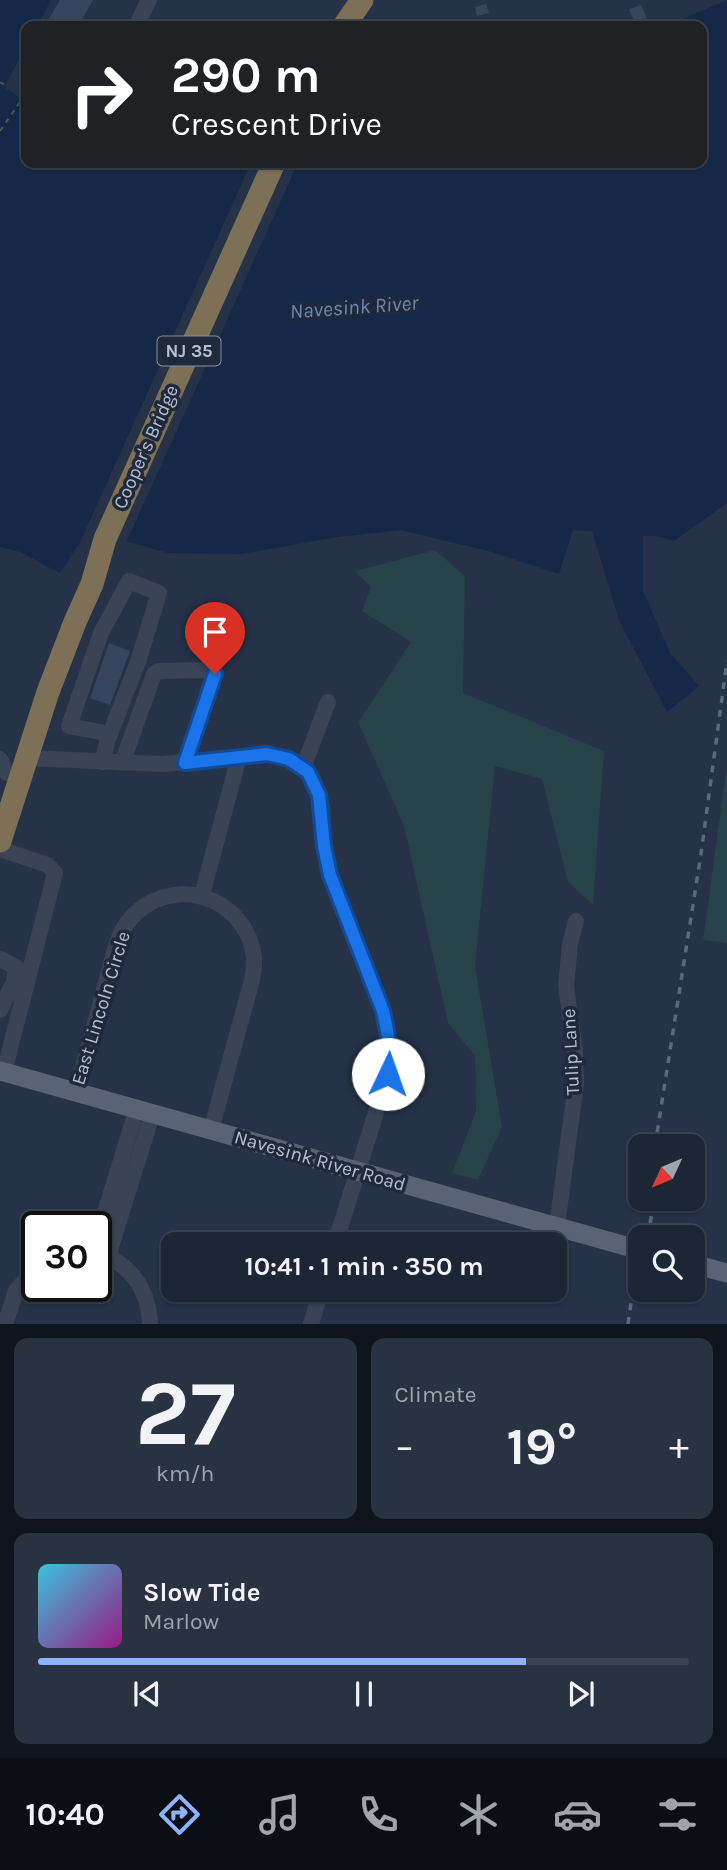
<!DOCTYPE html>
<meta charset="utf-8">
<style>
:root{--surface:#1c2635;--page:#293241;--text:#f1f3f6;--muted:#a0a5ad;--line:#3a4350;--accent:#8db3ff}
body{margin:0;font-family:Karla,sans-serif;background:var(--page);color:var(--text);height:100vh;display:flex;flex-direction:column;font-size:26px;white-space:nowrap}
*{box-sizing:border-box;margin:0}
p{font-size:23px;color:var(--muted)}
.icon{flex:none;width:38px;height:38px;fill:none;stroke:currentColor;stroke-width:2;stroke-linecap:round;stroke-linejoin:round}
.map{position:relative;height:1324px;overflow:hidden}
.sheet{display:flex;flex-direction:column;gap:14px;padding:14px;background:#0f151d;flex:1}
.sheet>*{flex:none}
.banner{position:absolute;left:21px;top:21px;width:686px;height:147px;border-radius:14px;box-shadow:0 2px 5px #0004,0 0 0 2px var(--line);background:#202124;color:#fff;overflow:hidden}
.needle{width:46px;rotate:226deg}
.tools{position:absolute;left:628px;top:1134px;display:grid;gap:14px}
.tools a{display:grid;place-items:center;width:77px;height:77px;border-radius:14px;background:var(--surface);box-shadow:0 2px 5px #0004,0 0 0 2px var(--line);font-size:35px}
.speed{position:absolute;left:21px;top:1211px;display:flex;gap:14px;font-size:35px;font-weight:700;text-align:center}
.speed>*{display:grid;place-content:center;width:91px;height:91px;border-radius:50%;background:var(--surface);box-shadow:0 2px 5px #0004,0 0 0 2px var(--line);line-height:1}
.speed .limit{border:4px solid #111;border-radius:10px;background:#fff;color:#111}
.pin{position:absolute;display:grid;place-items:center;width:60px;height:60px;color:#fff;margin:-72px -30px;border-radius:50% 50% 50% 0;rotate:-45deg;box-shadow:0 0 7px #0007}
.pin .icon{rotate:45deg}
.me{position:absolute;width:77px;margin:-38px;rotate:3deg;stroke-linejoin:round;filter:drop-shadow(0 0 5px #0008)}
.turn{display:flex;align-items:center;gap:24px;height:147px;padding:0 35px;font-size:32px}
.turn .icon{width:91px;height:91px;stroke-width:2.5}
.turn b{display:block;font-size:49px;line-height:60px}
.big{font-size:52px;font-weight:700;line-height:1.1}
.sheet .tile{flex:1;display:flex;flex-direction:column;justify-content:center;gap:10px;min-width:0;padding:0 24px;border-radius:14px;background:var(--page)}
.sheet .dial{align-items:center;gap:0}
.dial b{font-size:91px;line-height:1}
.song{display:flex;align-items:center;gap:21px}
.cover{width:84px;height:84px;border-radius:10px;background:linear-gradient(135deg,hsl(190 70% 55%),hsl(310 70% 35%))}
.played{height:7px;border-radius:4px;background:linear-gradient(90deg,var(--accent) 75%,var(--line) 75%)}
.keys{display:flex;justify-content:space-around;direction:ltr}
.heat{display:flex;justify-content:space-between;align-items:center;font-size:38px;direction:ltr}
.sheet .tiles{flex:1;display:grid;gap:14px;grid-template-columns:1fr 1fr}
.tile:last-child{grid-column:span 2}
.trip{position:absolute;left:161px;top:1232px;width:406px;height:70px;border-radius:14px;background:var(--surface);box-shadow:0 2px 5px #0004,0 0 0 2px var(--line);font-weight:700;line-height:70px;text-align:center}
.tabs{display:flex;height:112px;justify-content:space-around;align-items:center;background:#0b0f15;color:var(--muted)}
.tabs .icon{width:49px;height:49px}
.tabs .selected{color:var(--accent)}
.tabs b{font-size:32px;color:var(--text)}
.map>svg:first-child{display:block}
.green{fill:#274248}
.water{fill:#162847}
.pier{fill:#253247}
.building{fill:#37465d}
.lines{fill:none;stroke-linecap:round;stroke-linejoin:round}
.path{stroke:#415b5f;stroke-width:2;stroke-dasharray:5 5;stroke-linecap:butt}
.minor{stroke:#3a4456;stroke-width:16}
.major{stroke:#586376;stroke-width:19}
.highway{stroke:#7d7056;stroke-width:23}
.rail{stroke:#5c687d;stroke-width:3.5;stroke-dasharray:7 7;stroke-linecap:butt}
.route-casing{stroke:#114b97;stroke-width:18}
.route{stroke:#1a73e8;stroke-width:12}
.labels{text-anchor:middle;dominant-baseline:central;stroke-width:7;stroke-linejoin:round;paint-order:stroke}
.shield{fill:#1e293c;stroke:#8a93a3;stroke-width:2}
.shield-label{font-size:18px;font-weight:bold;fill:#b8c0cf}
.street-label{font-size:19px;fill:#b8c0cf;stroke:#1e293c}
.water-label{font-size:21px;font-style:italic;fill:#6e87b1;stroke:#1e293c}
</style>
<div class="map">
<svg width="727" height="1324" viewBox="0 0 727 1324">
<rect width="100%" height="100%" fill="#253247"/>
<path class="green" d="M 435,550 L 465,576 L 463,693 L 604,751 L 593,905 L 568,882 L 542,779 L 495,766 L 475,966 L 502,1127 L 478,1180 L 452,1173 L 476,1111 L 475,1056 L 448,1023 L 404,826 L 358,722 L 411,642 L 362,611 L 371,587 L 355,571 Z
M 727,765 L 727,943 L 703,940 Z"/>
<path class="water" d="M 0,0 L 51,0 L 37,26 L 26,26 L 26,46 L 4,87 L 26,102 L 26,163 L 702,163 L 702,26 L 666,26 L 727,0 L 727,503 L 674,541 L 656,536 L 643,536 L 643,591 L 670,653 L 699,686 L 667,712 L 619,620 L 592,531 L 573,530 L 559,574 L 492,552 L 401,530 L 338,537 L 241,554 L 168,553 L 118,539 L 84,536 L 60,573 L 20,552 L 0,547 Z"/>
<path class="pier" d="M 251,163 L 298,163 L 125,545 L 86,540 L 79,550 L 77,549 Z"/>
<path class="building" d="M 60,0 L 93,0 L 78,26 L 45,26 Z
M 486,4 L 489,13 L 477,16 L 475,7 Z
M 641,5 L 647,18 L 635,23 L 629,9 Z
M 109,643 L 130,651 L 110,705 L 90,698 Z"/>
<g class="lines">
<path class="path" d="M 0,82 L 5,85
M 0,131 L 22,99"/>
<path class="minor" d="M 136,26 L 149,0
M 27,758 L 163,764 L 267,754 L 289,759 L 299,764 L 314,781 L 322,806 L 324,846 L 330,875 L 383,1011 L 390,1042 L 388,1074 L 335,1244
M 0,759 L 7,773
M 102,762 L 108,739 L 138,662 L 159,593 L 129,581 L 101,633 L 69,726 L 110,734
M 122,763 L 154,674 L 159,671 L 212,670 L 215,674 L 214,679 L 185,763
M 303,768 L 328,702
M 0,849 L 48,865 L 55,873 L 4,1072
M 202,895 L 239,757
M 0,959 L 16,967 L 14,982 L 0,1010
M 76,1093 L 114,953 C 117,942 120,932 127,923 C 166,871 247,894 254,958 C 255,965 253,973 252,980 L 211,1130
M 557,1226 L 576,1083 L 575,1051 L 566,986 L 570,944 L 576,921
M 96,1242 L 136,1111
M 98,1253 C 130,1263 149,1290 150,1324
M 108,1256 L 152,1115
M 5,1324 L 16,1291 L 37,1266
M 311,1324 L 321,1290"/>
<path class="major" d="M 0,1071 L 640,1250
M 693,1264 L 727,1273"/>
<path class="highway" d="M 344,26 L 362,0
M 0,841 L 48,692 L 75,622 L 92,584 L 105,539 L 274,163"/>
<path class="rail" d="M 655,1146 L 701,854 L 727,661
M 648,1237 L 654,1199
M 628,1324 L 640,1240"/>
</g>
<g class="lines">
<g class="route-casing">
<path id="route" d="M 215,674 L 185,763 L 267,754 L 289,759 L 308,772 L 319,795 L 324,846 L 330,875 L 383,1011 C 388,1033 391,1051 388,1074"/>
</g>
<use href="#route" class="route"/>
</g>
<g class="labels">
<rect class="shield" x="157.5" y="336.5" width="63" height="29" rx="5"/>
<g class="shield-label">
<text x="189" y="351">NJ 35</text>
</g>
<g class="street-label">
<text transform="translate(146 447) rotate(-66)">Cooper's Bridge</text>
<text transform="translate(101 1008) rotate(-73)">East Lincoln Circle</text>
<text transform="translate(571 1052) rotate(-93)">Tulip Lane</text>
<text transform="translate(320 1161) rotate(16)">Navesink River Road</text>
</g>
<g class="water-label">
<text transform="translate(354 307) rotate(-4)">Navesink River</text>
</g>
</g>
</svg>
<div class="tools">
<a><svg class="needle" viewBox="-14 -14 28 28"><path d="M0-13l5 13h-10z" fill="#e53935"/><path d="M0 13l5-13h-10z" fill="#a0a5ad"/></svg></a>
<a><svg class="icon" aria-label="search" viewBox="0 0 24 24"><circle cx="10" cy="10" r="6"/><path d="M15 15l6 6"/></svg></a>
</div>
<div class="speed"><div class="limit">30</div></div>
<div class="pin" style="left:215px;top:674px;background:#d93025"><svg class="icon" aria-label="arrive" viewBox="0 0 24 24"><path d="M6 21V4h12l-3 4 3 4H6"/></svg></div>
<svg class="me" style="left:388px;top:1074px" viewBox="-20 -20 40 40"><circle r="19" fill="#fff"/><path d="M0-13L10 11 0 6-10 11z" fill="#1a73e8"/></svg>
<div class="trip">10:41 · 1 min · 350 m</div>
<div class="banner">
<div class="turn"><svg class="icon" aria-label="right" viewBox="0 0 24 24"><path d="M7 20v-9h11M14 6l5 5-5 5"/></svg><div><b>290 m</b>Crescent Drive</div></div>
</div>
</div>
<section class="sheet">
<div class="tiles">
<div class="tile dial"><b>27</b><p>km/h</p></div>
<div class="tile"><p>Climate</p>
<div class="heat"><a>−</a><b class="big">19°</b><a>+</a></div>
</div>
<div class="tile">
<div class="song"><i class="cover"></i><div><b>Slow Tide</b><p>Marlow</p></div></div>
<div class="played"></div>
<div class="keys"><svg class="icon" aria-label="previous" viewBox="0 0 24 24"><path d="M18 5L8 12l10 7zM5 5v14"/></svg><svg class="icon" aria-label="pause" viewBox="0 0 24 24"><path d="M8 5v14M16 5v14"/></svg><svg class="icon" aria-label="next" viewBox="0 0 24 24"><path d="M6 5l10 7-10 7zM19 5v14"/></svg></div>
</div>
</div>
</section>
<nav class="tabs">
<b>10:40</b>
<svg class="icon selected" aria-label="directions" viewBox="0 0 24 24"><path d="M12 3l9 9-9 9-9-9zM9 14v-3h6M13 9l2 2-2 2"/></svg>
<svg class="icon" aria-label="music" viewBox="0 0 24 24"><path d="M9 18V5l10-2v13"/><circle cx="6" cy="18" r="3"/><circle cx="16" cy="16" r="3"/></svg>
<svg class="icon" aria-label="phone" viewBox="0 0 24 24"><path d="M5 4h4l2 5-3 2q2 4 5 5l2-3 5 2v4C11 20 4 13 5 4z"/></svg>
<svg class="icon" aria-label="climate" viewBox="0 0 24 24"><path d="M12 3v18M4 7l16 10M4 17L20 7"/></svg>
<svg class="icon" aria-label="car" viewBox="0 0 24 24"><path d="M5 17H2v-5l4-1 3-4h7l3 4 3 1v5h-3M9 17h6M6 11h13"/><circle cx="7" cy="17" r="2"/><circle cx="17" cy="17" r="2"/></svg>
<svg class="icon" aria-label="filters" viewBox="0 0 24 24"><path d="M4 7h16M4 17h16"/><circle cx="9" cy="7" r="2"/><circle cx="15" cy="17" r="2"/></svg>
</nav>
